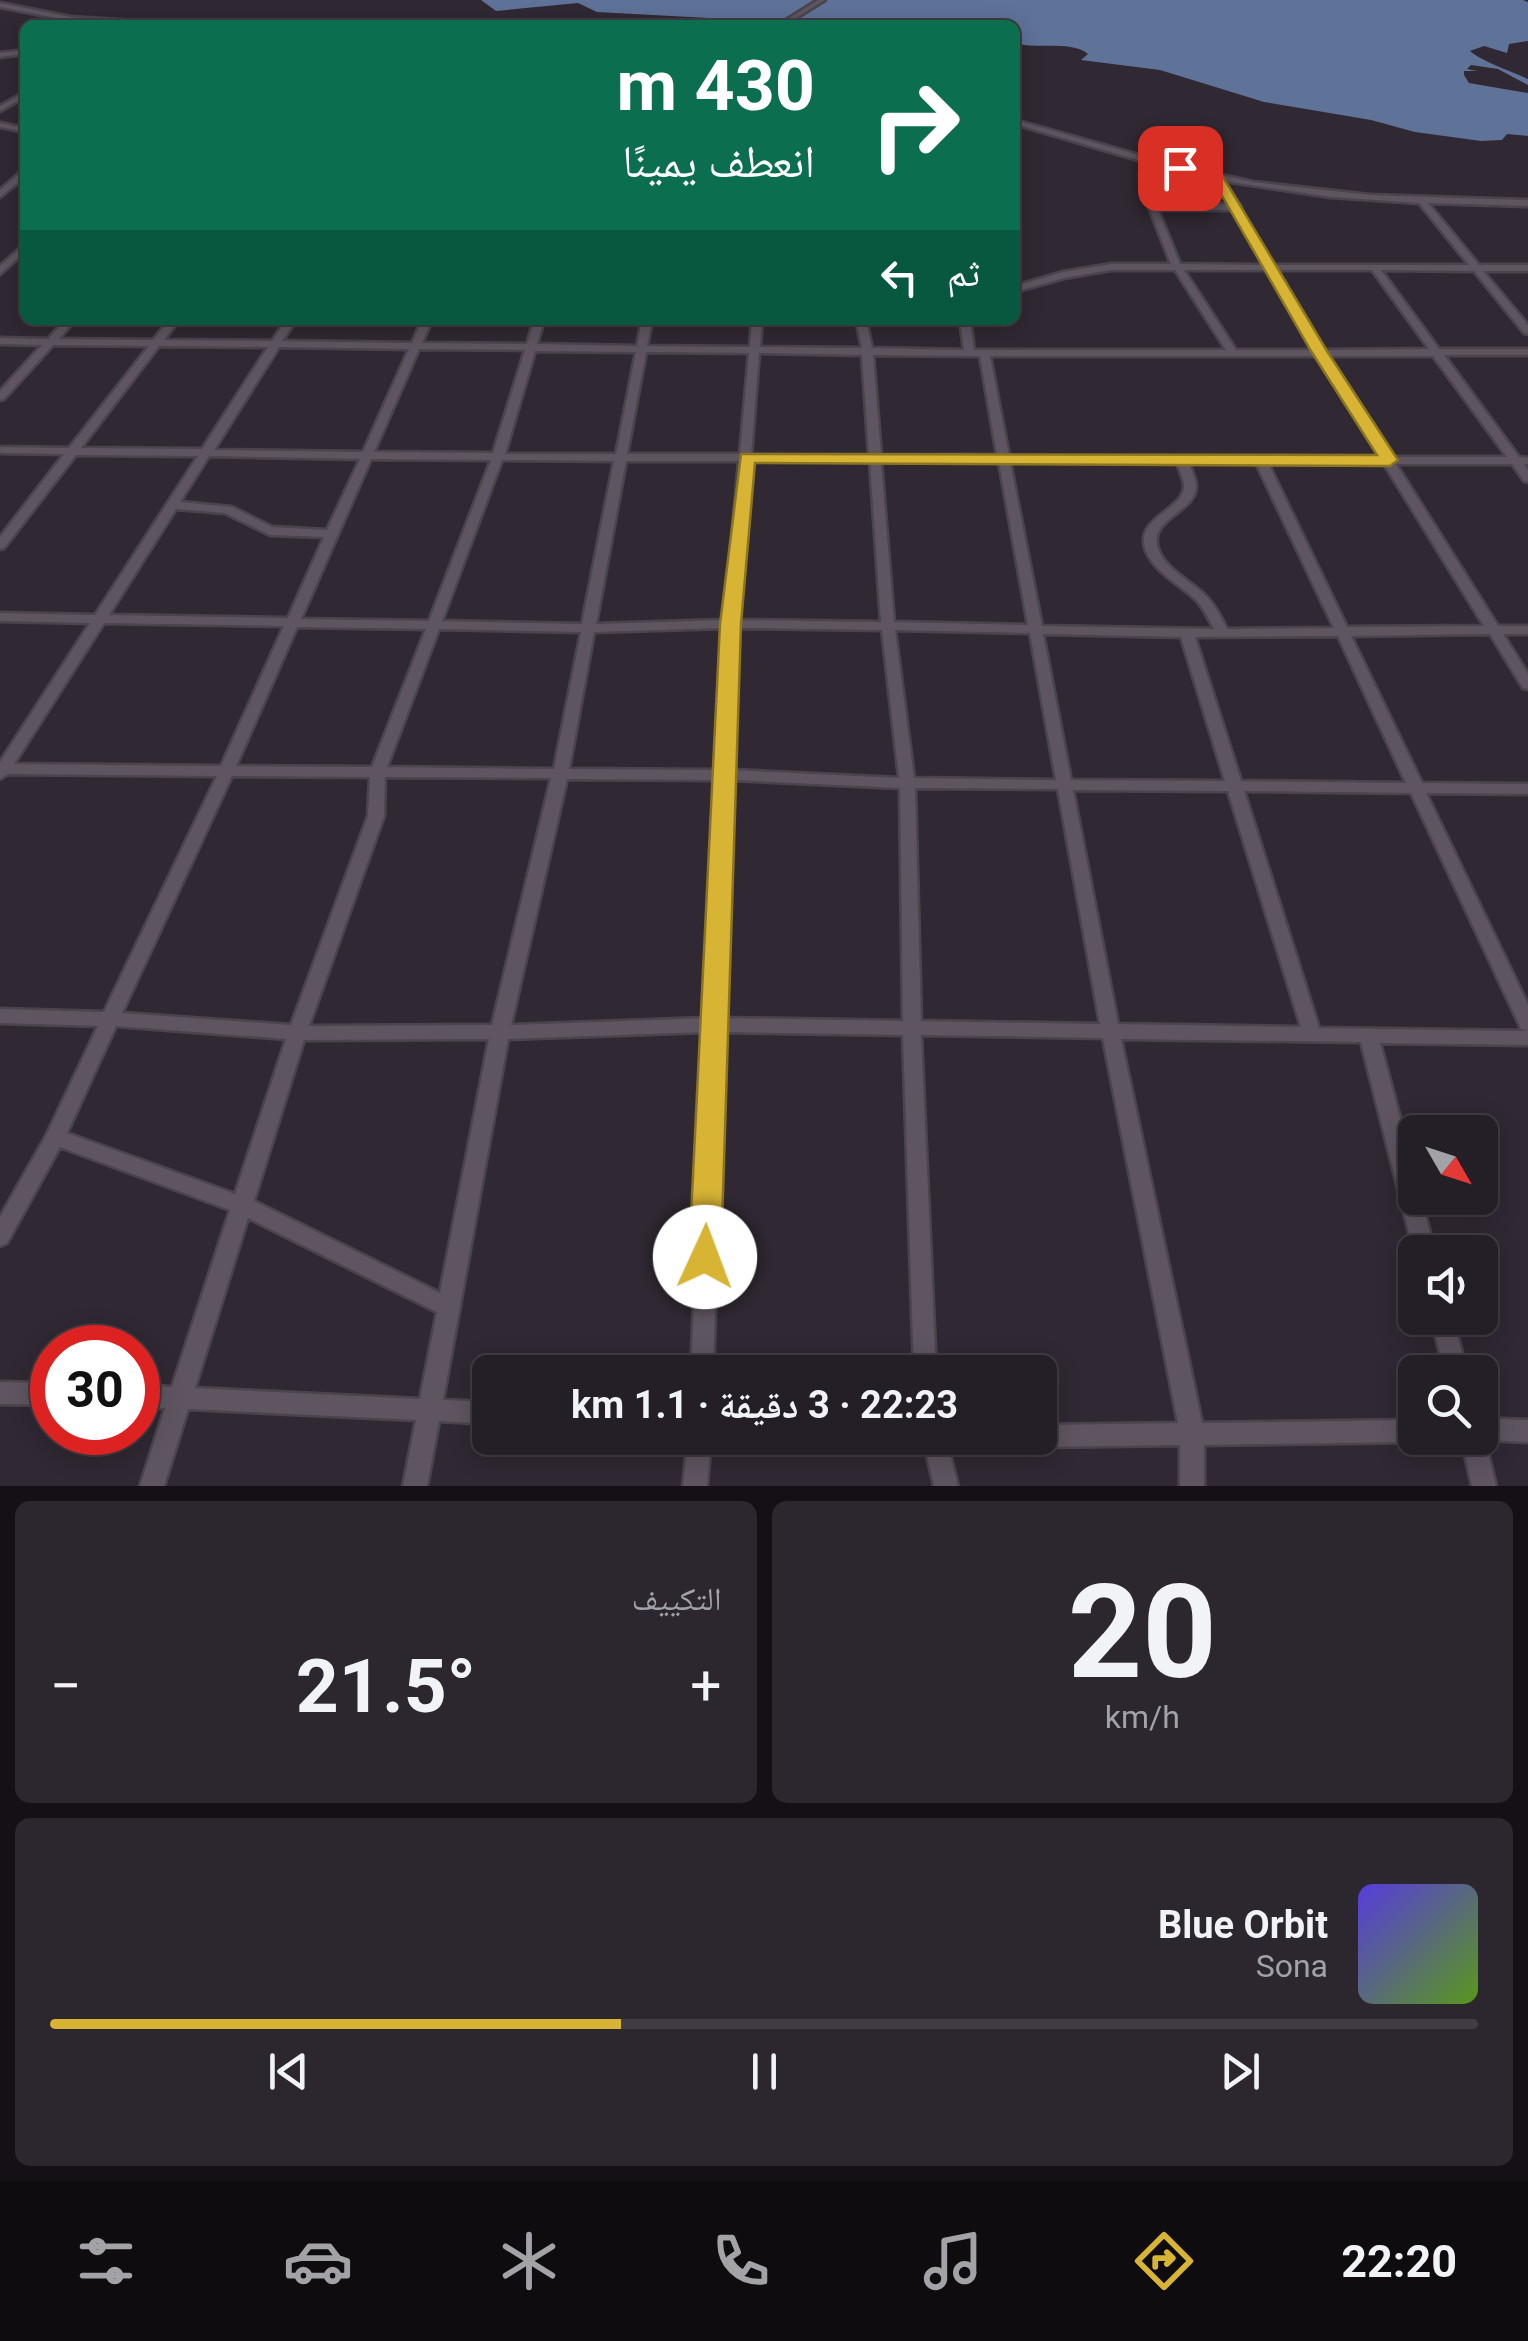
<!DOCTYPE html>
<html lang="ar">
<meta charset="utf-8">
<style>
:root{--surface:#241e26;--page:#2c272e;--text:#f1f3f6;--muted:#a3a2a7;--line:#413c43;--accent:#d7b434}
body{margin:0;font-family:Roboto,"Noto Naskh Arabic",sans-serif;background:var(--page);color:var(--text);direction:rtl;height:100vh;display:flex;flex-direction:column;font-size:38px;white-space:nowrap}
*{box-sizing:border-box;margin:0}
p{font-size:32px;color:var(--muted)}
.icon{flex:none;width:55px;height:55px;fill:none;stroke:currentColor;stroke-width:2;stroke-linecap:round;stroke-linejoin:round}
.map{position:relative;height:1486px;overflow:hidden;direction:ltr}
.drawer{display:flex;flex-direction:column;gap:15px;padding:15px;background:#141015;flex:1}
.drawer>*{flex:none}
.guide{position:absolute;left:20px;top:20px;width:1000px;height:305px;border-radius:15px;box-shadow:0 5px 25px #0003,0 0 0 2px var(--line);direction:rtl;background:#0b6e4f;color:#fff;overflow:hidden}
.needle{width:65px;rotate:129deg}
.fabs{position:absolute;left:1398px;top:1115px;display:grid;gap:20px}
.fabs a{display:grid;place-items:center;width:100px;height:100px;border-radius:15px;background:var(--surface);box-shadow:0 5px 25px #0003,0 0 0 2px var(--line);font-size:50px}
.speed{position:absolute;left:30px;top:1325px;display:flex;gap:20px;font-size:50px;font-weight:700;text-align:center}
.speed>*{display:grid;place-content:center;width:130px;height:130px;border-radius:50%;background:var(--surface);box-shadow:0 5px 25px #0003,0 0 0 2px var(--line);line-height:1}
.speed .limit{border:15px solid #d22;background:#fff;color:#111}
.pin{position:absolute;display:grid;place-items:center;width:85px;height:85px;color:#fff;margin:-42px;border-radius:20px;box-shadow:0 5px 15px #0006}
.me{position:absolute;width:110px;margin:-55px;rotate:2deg;stroke-linejoin:round;filter:drop-shadow(0 0 8px #0008)}
.turn{display:flex;align-items:center;gap:35px;height:210px;padding:0 40px;font-size:45px}
.turn .icon{width:130px;height:130px;stroke-width:2.5}
.turn b{display:block;font-size:70px;line-height:85px}
.then{display:flex;align-items:center;height:95px;padding:0 40px;background:#0003;gap:20px;font-size:38px}
.big{font-size:75px;font-weight:700;line-height:1.1}
.drawer .tile{flex:1;display:flex;flex-direction:column;justify-content:center;gap:15px;min-width:0;padding:0 35px;border-radius:15px;background:var(--page)}
.drawer .dial{align-items:center;gap:0}
.dial b{font-size:130px;line-height:1}
.song{display:flex;align-items:center;gap:30px}
.cover{width:120px;height:120px;border-radius:15px;background:linear-gradient(135deg,hsl(250 70% 55%),hsl(90 70% 35%))}
.played{height:10px;border-radius:5px;background:linear-gradient(90deg,var(--accent) 40%,var(--line) 40%)}
.keys{display:flex;justify-content:space-around;direction:ltr}
.heat{display:flex;justify-content:space-between;align-items:center;font-size:55px;direction:ltr}
.drawer .tiles{flex:1;display:grid;gap:15px;grid-template-columns:1fr 1fr}
.tile:last-child{grid-column:span 2}
.trip{position:absolute;left:472px;top:1355px;width:585px;height:100px;border-radius:15px;background:var(--surface);box-shadow:0 5px 25px #0003,0 0 0 2px var(--line);font-weight:700;line-height:100px;text-align:center;direction:rtl}
.tabs{display:flex;height:160px;justify-content:space-around;align-items:center;background:#0e0c0f;color:var(--muted)}
.tabs .icon{width:70px;height:70px}
.tabs .current{color:var(--accent)}
.tabs b{font-size:45px;color:var(--text)}
.map>svg:first-child{display:block}
.water{fill:#5f7298}
.lines{fill:none;stroke-linecap:round;stroke-linejoin:round}
.minor-casing{stroke:#4a444c;stroke-width:5}
.minor{fill:#5e5561;fill-rule:evenodd}
.route{fill:#d7b434;stroke:#8c7522;stroke-width:2.5}
</style>
<div class="map">
<svg width="1528" height="1486" viewBox="0 0 1528 1486">
<rect width="100%" height="100%" fill="#302832"/>
<path class="water" d="M 481,0 L 1523,0 L 1528,2 L 1528,41 L 1509,44 L 1507,53 L 1484,46 L 1470,51 C 1481,61 1513,72 1528,79 L 1528,85 L 1498,69 L 1471,65 L 1467,69 L 1477,71 L 1464,71 L 1464,75 L 1469,83 L 1528,93 L 1528,136 L 1507,134 L 1502,140 L 1481,141 L 1415,132 L 1371,120 L 1264,102 L 1160,70 L 1081,60 L 1088,54 C 1070,40 1038,50 1015,43 L 1015,25 L 875,25 L 835,20 L 817,24 L 597,12 L 578,3 L 496,11 Z"/>
<g class="lines">
<g class="minor-casing">
<path id="minor" d="M 818,0 L 825,0 L 785,25 L 778,25 Z
M 0,3 L 71,17 L 198,25 L 71,21 L 0,7 Z
M 25,50 L 25,54 L 0,57 L 0,53 Z
M 25,92 L 25,97 L 0,111 L 0,106 Z
M 1015,120 L 1167,163 L 1253,182 L 1370,195 L 1528,200 L 1528,206 L 1428,203 L 1479,265 L 1528,265 L 1528,271 L 1483,271 L 1528,325 L 1528,334 L 1524,333 L 1474,271 L 1381,270 L 1439,349 L 1528,349 L 1528,355 L 1444,355 L 1519,457 L 1528,458 L 1528,464 L 1524,464 L 1528,470 L 1528,482 L 1524,481 L 1512,464 L 1396,464 L 1498,626 L 1528,626 L 1528,634 L 1503,634 L 1528,674 L 1528,689 L 1523,688 L 1490,634 L 1351,636 L 1422,783 L 1528,784 L 1528,794 L 1426,793 L 1528,1005 L 1528,1045 L 1380,1043 L 1415,1174 L 1415,1198 L 1421,1198 L 1435,1252 L 1414,1252 L 1361,1042 L 1121,1039 L 1202,1423 L 1415,1420 L 1415,1438 L 1423,1439 L 1415,1442 L 1204,1445 L 1204,1486 L 1180,1486 L 1180,1445 L 1040,1447 L 1032,1444 L 1029,1438 L 1040,1438 L 1040,1425 L 1178,1423 L 1103,1038 L 921,1035 L 936,1372 L 914,1372 L 903,1035 L 724,1032 L 713,1372 L 691,1372 L 706,1032 L 508,1039 L 443,1400 L 490,1402 L 490,1424 L 439,1421 L 427,1486 L 403,1486 L 416,1420 L 188,1409 L 164,1486 L 140,1486 L 165,1408 L 138,1407 L 138,1385 L 172,1387 L 230,1210 L 60,1147 L 7,1243 L 0,1246 L 0,1217 L 47,1134 L 98,1026 L 0,1023 L 0,1009 L 104,1012 L 217,776 L 8,774 L 0,779 L 0,762 L 90,623 L 0,621 L 0,613 L 95,615 L 198,456 L 76,455 L 4,548 L 0,549 L 0,537 L 64,454 L 0,453 L 0,447 L 69,448 L 149,346 L 53,345 L 4,399 L 0,400 L 0,391 L 42,345 L 0,344 L 0,338 L 48,339 L 65,320 L 75,320 L 59,339 L 153,340 L 169,320 L 179,320 L 164,340 L 272,341 L 286,320 L 296,320 L 282,341 L 412,343 L 422,320 L 432,320 L 422,343 L 527,344 L 534,320 L 544,320 L 537,344 L 637,346 L 642,320 L 652,320 L 647,346 L 750,347 L 752,320 L 762,320 L 760,347 L 862,348 L 856,320 L 866,320 L 872,348 L 964,350 L 960,320 L 970,320 L 974,350 L 1226,350 L 1175,270 L 1111,270 L 1064,278 L 1015,292 L 1015,286 L 1063,272 L 1111,264 L 1171,264 L 1141,187 L 1140,174 L 1145,162 L 1015,124 ZM 1152,164 L 1214,179 L 1229,204 L 1156,204 C 1150,189 1146,179 1152,164 ZM 1224,181 L 1331,197 L 1419,203 L 1469,265 L 1273,265 L 1240,209 L 1241,207 ZM 1158,210 L 1232,210 L 1264,265 L 1180,264 ZM 1184,270 L 1267,270 L 1313,350 L 1236,350 ZM 1276,270 L 1372,270 L 1429,349 L 1323,350 ZM 159,346 L 268,347 L 202,449 L 81,448 ZM 279,347 L 409,349 L 363,452 L 214,450 ZM 419,349 L 525,350 L 493,453 L 374,452 ZM 535,351 L 636,352 L 616,454 L 505,454 ZM 646,352 L 749,353 L 740,454 L 627,454 ZM 759,353 L 862,355 L 869,455 L 751,455 ZM 873,355 L 980,356 L 997,455 L 881,455 ZM 990,356 L 1317,356 L 1380,457 L 1009,456 ZM 1327,356 L 1433,356 L 1507,457 L 1391,457 ZM 209,456 L 360,459 L 327,530 L 272,527 L 232,507 L 180,502 ZM 371,459 L 491,460 L 429,621 L 301,619 ZM 502,460 L 614,461 L 582,624 L 442,621 ZM 626,461 L 739,461 L 725,620 L 596,624 ZM 751,461 L 870,462 L 881,622 L 738,620 ZM 881,462 L 999,462 L 1028,625 L 894,622 ZM 1010,462 L 1177,463 C 1179,470 1184,479 1184,486 C 1184,511 1133,517 1146,551 C 1156,574 1180,584 1197,601 C 1204,609 1209,619 1214,629 L 1042,626 ZM 1189,463 L 1256,463 L 1334,628 L 1227,629 C 1221,617 1215,605 1205,595 C 1191,581 1167,570 1159,551 C 1145,518 1196,514 1196,486 C 1196,479 1191,470 1189,463 ZM 1268,463 L 1384,464 L 1484,626 L 1347,627 ZM 176,509 L 225,513 L 270,535 L 324,537 L 288,618 L 109,615 ZM 104,623 L 284,626 L 221,766 L 14,764 ZM 297,627 L 426,629 L 372,767 L 236,766 ZM 724,628 L 718,770 L 569,769 L 594,632 ZM 738,628 L 882,630 L 899,778 L 733,770 ZM 439,629 L 581,632 L 554,769 L 387,767 ZM 895,630 L 1030,633 L 1056,780 L 914,778 ZM 1043,634 L 1181,637 L 1225,781 L 1071,780 ZM 1338,636 L 1406,783 L 1241,781 L 1195,637 ZM 232,776 L 370,777 L 368,816 L 291,1025 L 122,1013 ZM 385,777 L 551,778 L 492,1025 L 309,1026 L 384,816 ZM 567,779 L 717,780 L 707,1018 L 511,1025 ZM 733,780 L 900,788 L 903,1021 L 725,1018 ZM 915,788 L 1058,789 L 1100,1024 L 921,1021 ZM 1073,790 L 1228,791 L 1301,1027 L 1118,1024 ZM 1244,791 L 1411,793 L 1519,1024 L 1521,1029 L 1528,1031 L 1319,1028 ZM 116,1026 L 286,1039 L 235,1194 L 67,1133 ZM 489,1039 L 440,1293 L 254,1201 L 304,1040 ZM 248,1218 L 437,1312 L 420,1399 L 195,1388 Z
M 0,123 L 25,128 L 25,132 L 0,127 Z
M 22,171 L 25,171 L 25,177 L 0,197 L 0,190 Z
M 25,244 L 25,252 L 0,274 L 0,266 Z
M 1431,1318 L 1453,1318 L 1467,1372 L 1445,1372 Z
M 0,1382 L 52,1383 L 52,1405 L 0,1404 Z
M 1480,1418 L 1528,1420 L 1528,1442 L 1485,1440 L 1496,1486 L 1472,1486 L 1461,1438 L 1480,1438 Z
M 688,1438 L 711,1438 L 707,1486 L 683,1486 Z
M 923,1438 L 946,1438 L 958,1486 L 934,1486 Z"/>
</g>
<use href="#minor" class="minor"/>
</g>
<path class="route" d="M 1180,164 L 1222,175 L 1327,351 L 1398,460 L 1390,466 L 755,463 L 741,624 L 721,1257 L 716,1267 L 705,1271 L 694,1267 L 689,1257 L 720,624 L 741,454 L 1377,455 L 1311,351 L 1213,180 L 1176,171 Z"/>
</svg>
<div class="fabs">
<a><svg class="needle" viewBox="-14 -14 28 28"><path d="M0-13l5 13h-10z" fill="#e53935"/><path d="M0 13l5-13h-10z" fill="#a3a2a7"/></svg></a>
<a><svg class="icon" aria-label="sound" viewBox="0 0 24 24"><path d="M4 9h4l5-4v14l-5-4H4zM17 9q2 3 0 6"/></svg></a>
<a><svg class="icon" aria-label="search" viewBox="0 0 24 24"><circle cx="10" cy="10" r="6"/><path d="M15 15l6 6"/></svg></a>
</div>
<div class="speed"><div class="limit">30</div></div>
<div class="pin" style="left:1180px;top:168px;background:#d93025"><svg class="icon" aria-label="arrive" viewBox="0 0 24 24"><path d="M6 21V4h12l-3 4 3 4H6"/></svg></div>
<svg class="me" style="left:705px;top:1257px" viewBox="-20 -20 40 40"><circle r="19" fill="#fff"/><path d="M0-13L10 11 0 6-10 11z" fill="#d7b434"/></svg>
<div class="trip">22:23 · 3 دقيقة · 1.1 km</div>
<div class="guide">
<div class="turn"><svg class="icon" aria-label="right" viewBox="0 0 24 24"><path d="M7 20v-9h11M14 6l5 5-5 5"/></svg><div><b>430 m</b>انعطف يمينًا</div></div>
<div class="then">ثم<svg class="icon" aria-label="left" viewBox="0 0 24 24"><path d="M17 20v-9H6M10 6l-5 5 5 5"/></svg></div>
</div>
</div>
<section class="drawer">
<div class="tiles">
<div class="tile dial"><b>20</b><p>km/h</p></div>
<div class="tile"><p>التكييف</p>
<div class="heat"><a>−</a><b class="big">21.5°</b><a>+</a></div>
</div>
<div class="tile">
<div class="song"><i class="cover"></i><div><b>Blue Orbit</b><p>Sona</p></div></div>
<div class="played"></div>
<div class="keys"><svg class="icon" aria-label="previous" viewBox="0 0 24 24"><path d="M18 5L8 12l10 7zM5 5v14"/></svg><svg class="icon" aria-label="pause" viewBox="0 0 24 24"><path d="M8 5v14M16 5v14"/></svg><svg class="icon" aria-label="next" viewBox="0 0 24 24"><path d="M6 5l10 7-10 7zM19 5v14"/></svg></div>
</div>
</div>
</section>
<nav class="tabs">
<b>22:20</b>
<svg class="icon current" aria-label="directions" viewBox="0 0 24 24"><path d="M12 3l9 9-9 9-9-9zM9 14v-3h6M13 9l2 2-2 2"/></svg>
<svg class="icon" aria-label="music" viewBox="0 0 24 24"><path d="M9 18V5l10-2v13"/><circle cx="6" cy="18" r="3"/><circle cx="16" cy="16" r="3"/></svg>
<svg class="icon" aria-label="phone" viewBox="0 0 24 24"><path d="M5 4h4l2 5-3 2q2 4 5 5l2-3 5 2v4C11 20 4 13 5 4z"/></svg>
<svg class="icon" aria-label="climate" viewBox="0 0 24 24"><path d="M12 3v18M4 7l16 10M4 17L20 7"/></svg>
<svg class="icon" aria-label="car" viewBox="0 0 24 24"><path d="M5 17H2v-5l4-1 3-4h7l3 4 3 1v5h-3M9 17h6M6 11h13"/><circle cx="7" cy="17" r="2"/><circle cx="17" cy="17" r="2"/></svg>
<svg class="icon" aria-label="filters" viewBox="0 0 24 24"><path d="M4 7h16M4 17h16"/><circle cx="9" cy="7" r="2"/><circle cx="15" cy="17" r="2"/></svg>
</nav>
